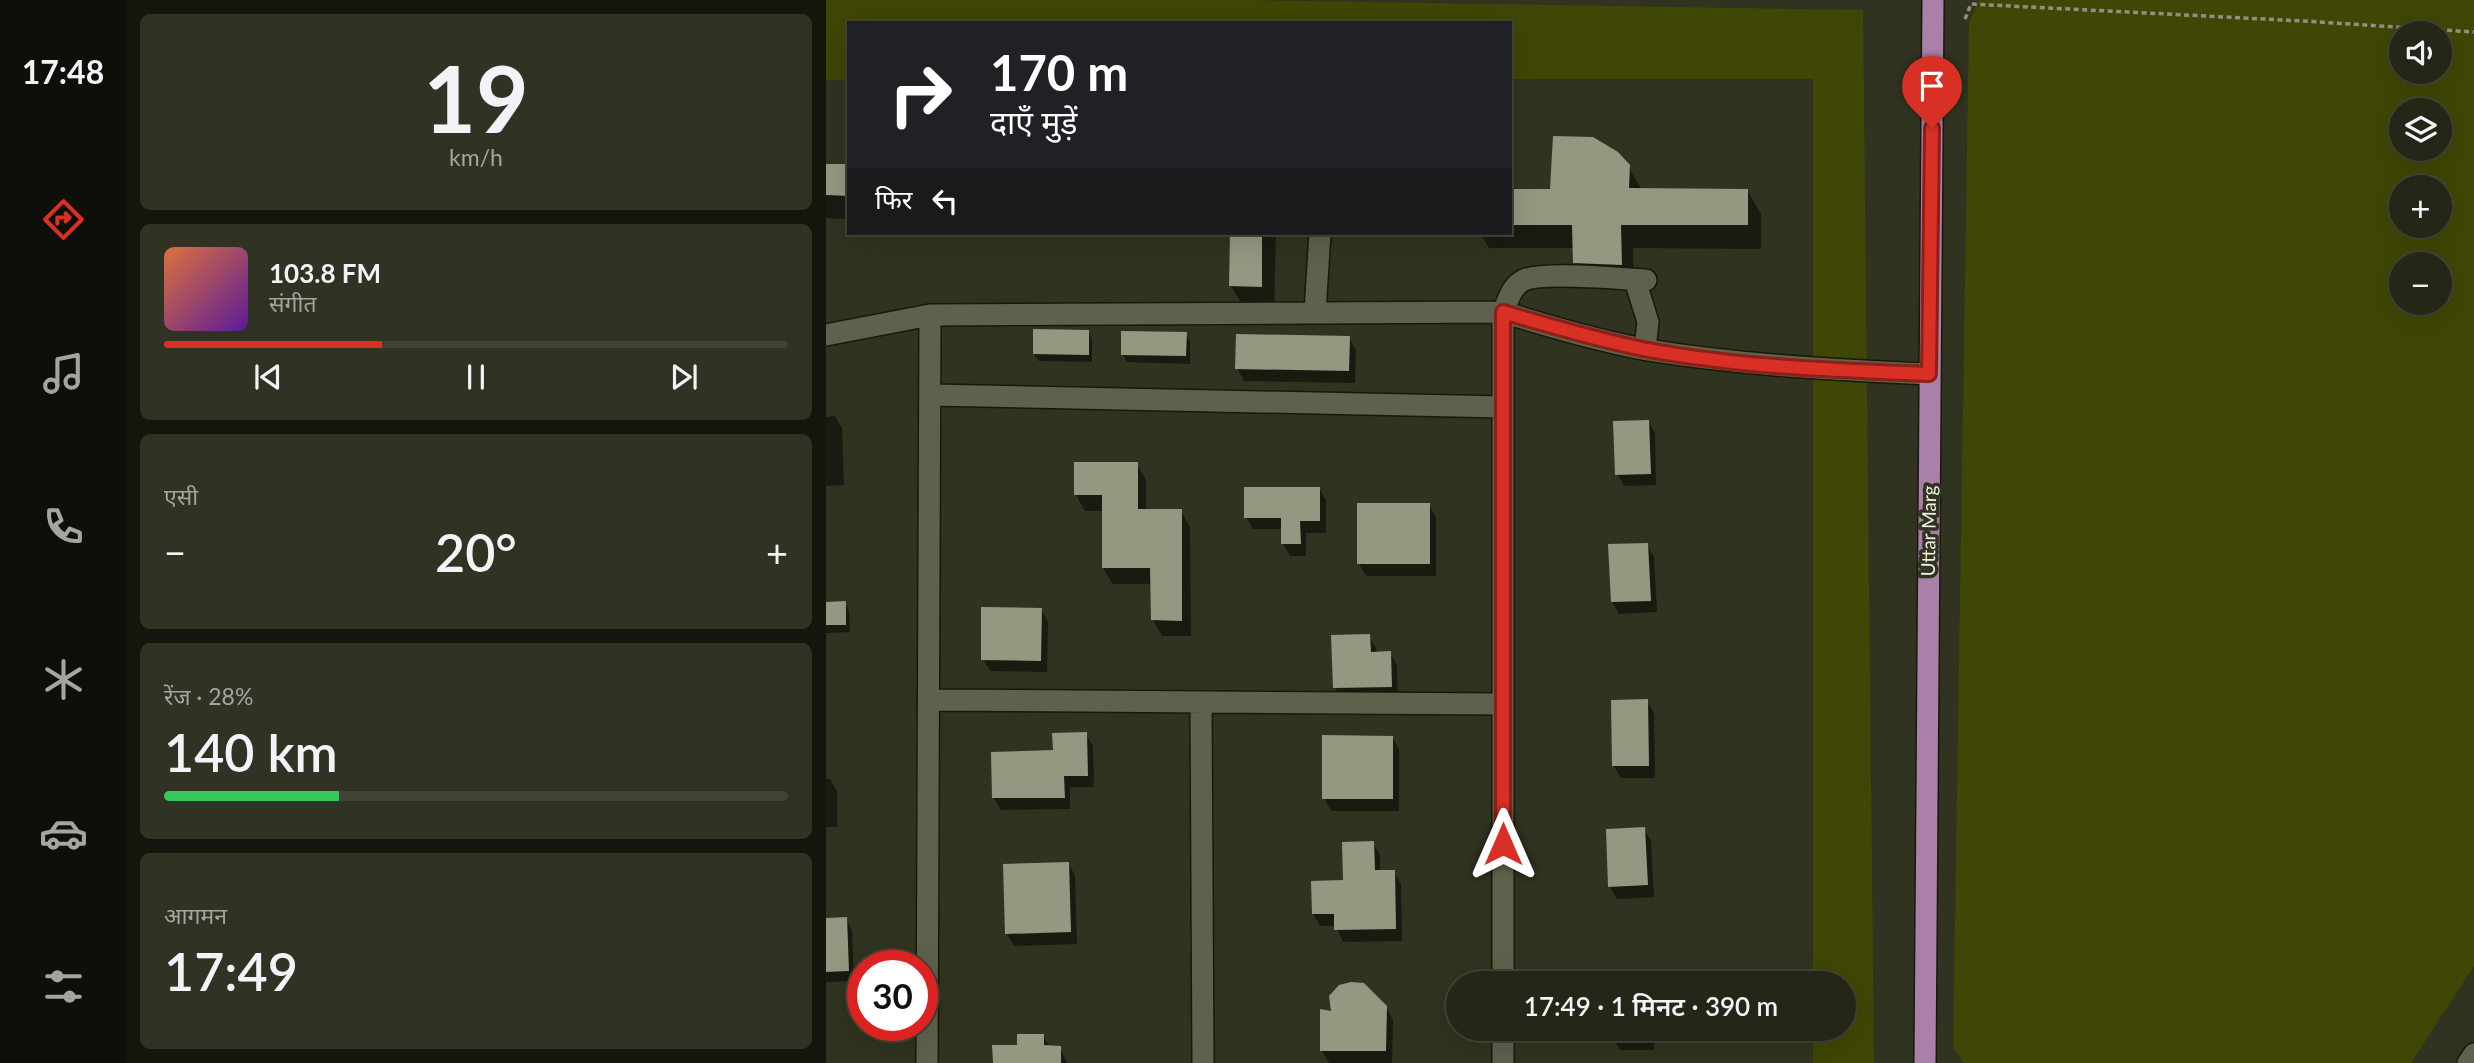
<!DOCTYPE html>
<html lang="hi">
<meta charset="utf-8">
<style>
:root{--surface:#242617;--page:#303224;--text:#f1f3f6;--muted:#a3a5a1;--line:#414336;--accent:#d93025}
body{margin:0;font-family:Lato,"Noto Sans Devanagari",sans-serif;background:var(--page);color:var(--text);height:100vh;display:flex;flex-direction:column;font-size:26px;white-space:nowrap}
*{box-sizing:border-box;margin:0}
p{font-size:23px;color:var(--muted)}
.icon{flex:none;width:38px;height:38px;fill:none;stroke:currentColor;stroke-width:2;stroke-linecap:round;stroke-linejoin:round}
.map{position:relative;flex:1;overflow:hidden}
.sheet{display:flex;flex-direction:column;gap:14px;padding:14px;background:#14150d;width:700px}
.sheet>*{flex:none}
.guide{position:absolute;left:21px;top:21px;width:665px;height:214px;border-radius:0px;box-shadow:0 7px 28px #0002,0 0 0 2px var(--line);background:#202124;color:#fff;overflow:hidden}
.controls{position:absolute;left:1563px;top:21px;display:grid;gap:14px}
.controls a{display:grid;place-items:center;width:63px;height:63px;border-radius:50%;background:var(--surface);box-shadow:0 7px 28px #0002,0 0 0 2px var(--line);font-size:35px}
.speed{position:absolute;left:21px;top:950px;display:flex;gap:14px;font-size:35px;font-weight:700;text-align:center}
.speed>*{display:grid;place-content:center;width:91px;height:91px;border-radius:50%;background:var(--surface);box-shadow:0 7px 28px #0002,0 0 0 2px var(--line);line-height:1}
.speed .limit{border:10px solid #d22;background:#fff;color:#111}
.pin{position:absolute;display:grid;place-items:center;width:60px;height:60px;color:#fff;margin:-72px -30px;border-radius:50% 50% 50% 0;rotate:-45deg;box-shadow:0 0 7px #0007}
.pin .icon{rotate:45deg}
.me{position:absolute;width:77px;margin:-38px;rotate:0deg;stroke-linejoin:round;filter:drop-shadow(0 0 5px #0008)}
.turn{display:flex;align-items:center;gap:24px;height:147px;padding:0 28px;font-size:32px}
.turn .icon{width:91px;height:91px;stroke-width:2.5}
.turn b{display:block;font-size:49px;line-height:60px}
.then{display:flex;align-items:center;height:66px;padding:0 28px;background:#0003;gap:14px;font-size:26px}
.big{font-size:52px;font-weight:600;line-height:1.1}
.sheet .tile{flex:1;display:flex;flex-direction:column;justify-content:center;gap:10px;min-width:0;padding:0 24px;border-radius:10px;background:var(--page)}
.sheet .dial{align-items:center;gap:0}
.dial b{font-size:91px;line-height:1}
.song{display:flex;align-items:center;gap:21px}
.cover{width:84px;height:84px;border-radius:10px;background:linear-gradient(135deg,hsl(20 70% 55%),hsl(270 70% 35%))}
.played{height:7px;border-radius:4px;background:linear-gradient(90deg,var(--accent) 35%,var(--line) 35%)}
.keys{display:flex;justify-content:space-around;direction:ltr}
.heat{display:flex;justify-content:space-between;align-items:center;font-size:38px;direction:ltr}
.charge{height:10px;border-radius:5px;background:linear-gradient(90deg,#34c759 28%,var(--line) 0)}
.trip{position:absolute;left:620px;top:971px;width:410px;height:70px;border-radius:35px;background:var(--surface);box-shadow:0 7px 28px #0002,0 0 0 2px var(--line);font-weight:600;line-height:70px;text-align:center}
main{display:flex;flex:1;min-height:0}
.menu{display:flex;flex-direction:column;width:126px;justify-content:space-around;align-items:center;background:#0e0f09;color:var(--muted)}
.menu .icon{width:49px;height:49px}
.menu .on{color:var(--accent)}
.menu b{font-size:32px;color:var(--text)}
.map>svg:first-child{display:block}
.green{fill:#404605;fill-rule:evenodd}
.shadow{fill:#0007}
.building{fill:#949881}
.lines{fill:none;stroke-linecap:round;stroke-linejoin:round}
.minor-casing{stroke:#181a08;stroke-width:24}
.major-casing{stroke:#181a08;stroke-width:24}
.path{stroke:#8e9181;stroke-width:3.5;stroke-dasharray:5 3.5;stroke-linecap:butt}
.minor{stroke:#5e614c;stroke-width:21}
.major{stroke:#aa7faa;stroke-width:21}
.route-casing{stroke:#8d1f18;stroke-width:18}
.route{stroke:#d93025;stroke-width:12}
.labels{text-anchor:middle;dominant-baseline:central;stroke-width:7;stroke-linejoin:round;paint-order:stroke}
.street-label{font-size:19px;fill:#eff1e5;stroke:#30331f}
</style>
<main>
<nav class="menu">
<b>17:48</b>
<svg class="icon on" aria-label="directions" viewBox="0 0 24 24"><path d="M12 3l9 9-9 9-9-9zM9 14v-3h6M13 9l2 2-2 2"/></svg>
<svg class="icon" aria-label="music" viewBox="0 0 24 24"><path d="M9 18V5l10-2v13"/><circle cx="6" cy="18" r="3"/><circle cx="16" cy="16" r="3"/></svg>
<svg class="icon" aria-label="phone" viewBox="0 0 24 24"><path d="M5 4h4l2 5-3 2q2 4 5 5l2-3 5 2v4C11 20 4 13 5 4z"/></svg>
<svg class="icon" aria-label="climate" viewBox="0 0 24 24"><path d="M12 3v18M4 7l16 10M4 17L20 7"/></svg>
<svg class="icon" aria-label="car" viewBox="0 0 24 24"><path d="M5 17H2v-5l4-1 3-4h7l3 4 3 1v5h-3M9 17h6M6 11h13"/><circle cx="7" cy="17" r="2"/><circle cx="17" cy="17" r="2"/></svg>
<svg class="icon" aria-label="filters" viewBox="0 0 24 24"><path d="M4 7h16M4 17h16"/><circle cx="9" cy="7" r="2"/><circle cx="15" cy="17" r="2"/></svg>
</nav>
<section class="sheet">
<div class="tile dial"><b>19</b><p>km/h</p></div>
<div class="tile">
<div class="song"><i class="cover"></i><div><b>103.8 FM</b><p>संगीत</p></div></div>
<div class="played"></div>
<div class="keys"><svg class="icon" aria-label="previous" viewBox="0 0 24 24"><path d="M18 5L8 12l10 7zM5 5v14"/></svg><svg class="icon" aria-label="pause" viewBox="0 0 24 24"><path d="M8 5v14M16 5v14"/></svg><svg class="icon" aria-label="next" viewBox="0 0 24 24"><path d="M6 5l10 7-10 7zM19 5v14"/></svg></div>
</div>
<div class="tile"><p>एसी</p>
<div class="heat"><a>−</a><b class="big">20°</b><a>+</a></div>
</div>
<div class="tile"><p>रेंज · 28%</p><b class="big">140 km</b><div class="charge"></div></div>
<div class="tile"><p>आगमन</p><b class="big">17:49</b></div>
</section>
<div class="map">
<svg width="1648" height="1063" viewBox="0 0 1648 1063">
<rect width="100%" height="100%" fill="#30331f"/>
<path class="green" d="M 0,0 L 416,0 L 1037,10 L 1048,1063 L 987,1063 L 987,1029 L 1017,1029 L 1017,984 L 987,983 L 987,79 L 684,79 L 684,23 L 23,23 L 23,80 L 0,80 Z
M 1153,0 L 1648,0 L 1648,966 L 1585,1063 L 1138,1063 L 1127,1048 L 1143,22 ZM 1575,33 L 1614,33 L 1614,72 L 1575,72 ZM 1575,110 L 1614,110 L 1614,149 L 1575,149 ZM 1575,187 L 1614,187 L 1614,226 L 1575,226 ZM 1575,264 L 1614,264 L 1614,303 L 1575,303 Z"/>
<path class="shadow" d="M 0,166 L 23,166 L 23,219 L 0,218 Z
M 802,166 L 816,190 L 921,190 L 935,214 L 935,249 L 807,248 L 808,288 L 763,286 L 749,262 L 749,248 L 663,248 L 654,233 L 684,233 L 684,190 L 726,190 Z
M 406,233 L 450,233 L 448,310 L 419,309 L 405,286 Z
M 262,332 L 266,339 L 266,362 L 213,361 L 208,354 Z
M 360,334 L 364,342 L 364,364 L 301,362 L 297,355 Z
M 523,338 L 530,350 L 529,383 L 418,381 L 411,368 Z
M 9,416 L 16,428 L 18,485 L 0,486 L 0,417 Z
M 822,421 L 829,433 L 830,485 L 798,486 L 791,474 Z
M 250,464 L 311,464 L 320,480 L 320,511 L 355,511 L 364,527 L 365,636 L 336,636 L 327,620 L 326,584 L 287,584 L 277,568 L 277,511 L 259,511 L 250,495 Z
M 493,488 L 500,500 L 500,533 L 480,533 L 480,556 L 464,556 L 457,544 L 457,529 L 427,529 L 420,517 Z
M 603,505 L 610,517 L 610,576 L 540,576 L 533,564 Z
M 821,545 L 828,557 L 831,612 L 793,614 L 786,602 Z
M 0,603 L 19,603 L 23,611 L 24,632 L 0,633 Z
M 215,609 L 222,622 L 221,672 L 164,671 L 157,659 Z
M 543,636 L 550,648 L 551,653 L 564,653 L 571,665 L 572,698 L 516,700 L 509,688 Z
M 821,701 L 828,713 L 829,778 L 795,778 L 788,766 Z
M 260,734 L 267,746 L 268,787 L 244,787 L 244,809 L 175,810 L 168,798 L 229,752 Z
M 566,737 L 573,749 L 573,811 L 505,811 L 498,798 Z
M 0,779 L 4,779 L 11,791 L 11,827 L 0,827 Z
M 818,829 L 825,841 L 828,897 L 791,899 L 784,887 Z
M 547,843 L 554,855 L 554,872 L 568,872 L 575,884 L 576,941 L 517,942 L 510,926 L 494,926 L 487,914 L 518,882 Z
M 242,863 L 249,875 L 251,944 L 188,946 L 181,934 Z
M 0,919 L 20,919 L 26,930 L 28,981 L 0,982 Z
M 787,983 L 821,983 L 822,984 L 787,984 Z
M 560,1007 L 567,1020 L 566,1063 L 503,1063 L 496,1051 L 508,1013 Z
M 787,1029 L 828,1029 L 828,1050 L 794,1050 L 787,1038 Z
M 217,1036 L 224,1047 L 234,1047 L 241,1063 L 168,1063 L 193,1047 Z"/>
<path class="building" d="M 727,136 L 767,137 L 792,152 L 804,165 L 803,188 L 922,189 L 922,225 L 795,225 L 796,265 L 747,263 L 746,225 L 684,225 L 684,189 L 724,189 Z
M 0,164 L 23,164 L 23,196 L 0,195 Z
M 404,233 L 436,233 L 436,287 L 403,286 Z
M 207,329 L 263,330 L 263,355 L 207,354 Z
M 295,331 L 361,332 L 360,356 L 295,355 Z
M 410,334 L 524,336 L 523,371 L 409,369 Z
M 823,420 L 825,474 L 789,475 L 787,421 Z
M 248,462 L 312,462 L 312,509 L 356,509 L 356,621 L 325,620 L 324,568 L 276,568 L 276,495 L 248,495 Z
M 418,487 L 494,487 L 494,521 L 474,521 L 475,544 L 455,544 L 455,518 L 418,518 Z
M 531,503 L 604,503 L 604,564 L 531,564 Z
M 822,543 L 825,601 L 785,602 L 782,544 Z
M 20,601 L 20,625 L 0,625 L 0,602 Z
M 155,607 L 216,608 L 215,661 L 155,660 Z
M 544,634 L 545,652 L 565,651 L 566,687 L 507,688 L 505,635 Z
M 822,699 L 823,766 L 786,766 L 785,700 Z
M 261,732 L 262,776 L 238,776 L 239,798 L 166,798 L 165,752 L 227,750 L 226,733 Z
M 496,735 L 567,736 L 567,799 L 496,799 Z
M 819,827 L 822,885 L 782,887 L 780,829 Z
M 548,841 L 549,870 L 569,870 L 570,929 L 508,930 L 508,914 L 486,914 L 485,881 L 517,880 L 516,842 Z
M 243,862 L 245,932 L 179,934 L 177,864 Z
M 21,917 L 23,971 L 0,972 L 0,918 Z
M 525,982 L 538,983 L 561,1006 L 560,1051 L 494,1051 L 494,1009 L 505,1011 L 503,996 L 513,985 Z
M 191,1034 L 218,1034 L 218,1045 L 235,1046 L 235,1063 L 167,1063 L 166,1045 L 191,1045 Z"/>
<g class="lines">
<g class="minor-casing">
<path id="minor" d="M 809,280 L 822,322 L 819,349
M 489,312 L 494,233
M 0,335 L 104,315 L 677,312 C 725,327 773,341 822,350 C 915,365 1009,370 1103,374
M 105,395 L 677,407
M 103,700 L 677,704
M 375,702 L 377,1063
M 677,984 L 677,312 C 682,301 685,286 698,280 C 718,271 795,279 820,280
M 677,1029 L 677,1063
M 101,1063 L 104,315
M 1642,1063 L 1648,1054"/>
</g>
<g class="major-casing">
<path id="major" d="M 1099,1063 L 1107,0"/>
</g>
<path class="path" d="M 1139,19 L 1145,4 L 1477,21 L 1648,32"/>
<use href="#minor" class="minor"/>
<use href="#major" class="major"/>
</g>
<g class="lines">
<g class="route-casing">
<path id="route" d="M 677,844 L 677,312 C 724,326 769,339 817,349 C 911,367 1007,370 1103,374 L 1106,128"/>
</g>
<use href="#route" class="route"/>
</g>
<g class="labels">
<g class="street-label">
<text transform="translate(1102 531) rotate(-89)">Uttar Marg</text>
</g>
</g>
</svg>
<div class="controls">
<a><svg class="icon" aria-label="sound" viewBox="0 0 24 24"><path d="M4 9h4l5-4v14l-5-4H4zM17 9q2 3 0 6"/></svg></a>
<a><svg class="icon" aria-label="layers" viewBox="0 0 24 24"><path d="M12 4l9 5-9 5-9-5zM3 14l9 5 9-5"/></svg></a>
<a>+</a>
<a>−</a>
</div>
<div class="speed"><div class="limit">30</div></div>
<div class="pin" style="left:1106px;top:128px;background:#d93025"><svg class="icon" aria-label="arrive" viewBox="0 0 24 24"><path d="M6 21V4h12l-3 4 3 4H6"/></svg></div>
<svg class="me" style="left:677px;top:844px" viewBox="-20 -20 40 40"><path d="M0-17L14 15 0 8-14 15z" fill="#d93025" stroke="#fff" stroke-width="4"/></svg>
<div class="trip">17:49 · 1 मिनट · 390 m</div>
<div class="guide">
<div class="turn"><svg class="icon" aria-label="right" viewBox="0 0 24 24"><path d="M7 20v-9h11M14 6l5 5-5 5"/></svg><div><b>170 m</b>दाएँ मुड़ें</div></div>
<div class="then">फिर<svg class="icon" aria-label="left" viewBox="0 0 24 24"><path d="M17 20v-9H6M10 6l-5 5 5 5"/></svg></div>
</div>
</div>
</main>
